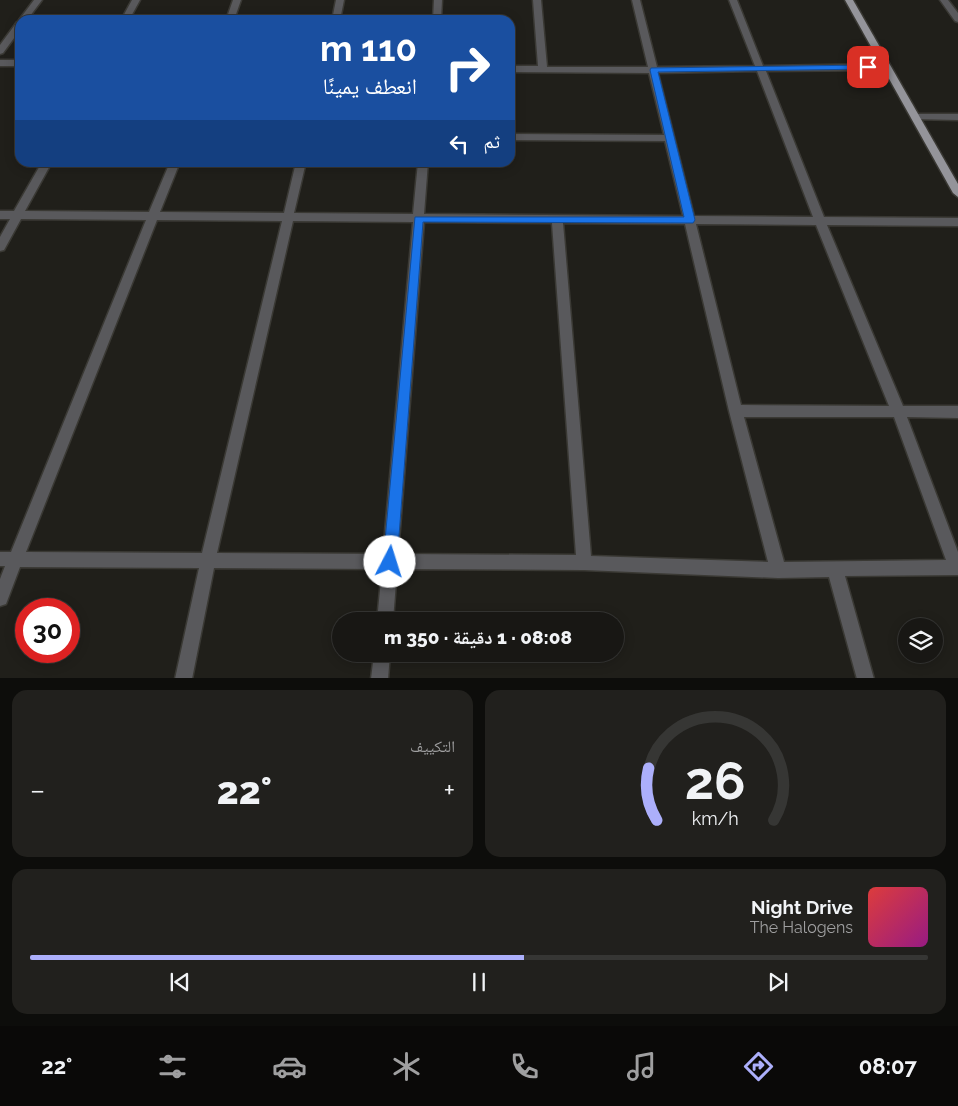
<!DOCTYPE html>
<html lang="ar">
<meta charset="utf-8">
<style>
:root{--surface:#181714;--page:#21201d;--text:#f1f3f6;--muted:#9f9fa0;--line:#363634;--accent:#acaffb}
body{margin:0;font-family:Raleway,"Noto Naskh Arabic",sans-serif;background:var(--page);color:var(--text);direction:rtl;height:100vh;display:flex;flex-direction:column;font-size:19px;white-space:nowrap}
*{box-sizing:border-box;margin:0}
p{font-size:16px;color:var(--muted)}
.icon{flex:none;width:28px;height:28px;fill:none;stroke:currentColor;stroke-width:2;stroke-linecap:round;stroke-linejoin:round}
.map{position:relative;height:678px;overflow:hidden;direction:ltr}
.side{display:flex;flex-direction:column;gap:12px;padding:12px;background:#0d0d0b;flex:1}
.side>*{flex:none}
.top-card{position:absolute;left:15px;top:15px;width:500px;height:152px;border-radius:15px;box-shadow:0 2px 12px #0003,0 0 0 1px var(--line);direction:rtl;background:#1a4fa0;color:#fff;overflow:hidden}
.fabs{position:absolute;left:898px;top:618px;display:grid;gap:10px}
.fabs a{display:grid;place-items:center;width:45px;height:45px;border-radius:50%;background:var(--surface);box-shadow:0 2px 12px #0003,0 0 0 1px var(--line);font-size:25px}
.speed{position:absolute;left:15px;top:598px;display:flex;gap:10px;font-size:25px;font-weight:700;text-align:center}
.speed>*{display:grid;place-content:center;width:65px;height:65px;border-radius:50%;background:var(--surface);box-shadow:0 2px 12px #0003,0 0 0 1px var(--line);line-height:1}
.speed .limit{border:8px solid #d22;background:#fff;color:#111}
.pin{position:absolute;display:grid;place-items:center;width:42px;height:42px;color:#fff;margin:-21px;border-radius:10px;box-shadow:0 2px 8px #0006}
.me{position:absolute;width:55px;margin:-28px;rotate:5deg;stroke-linejoin:round;filter:drop-shadow(0 0 4px #0008)}
.turn{display:flex;align-items:center;gap:18px;height:105px;padding:0 15px;font-size:22px}
.turn .icon{width:65px;height:65px;stroke-width:2.5}
.turn b{display:block;font-size:35px;line-height:42px}
.then{display:flex;align-items:center;height:48px;padding:0 15px;background:#0003;gap:10px;font-size:19px}
.big{font-size:38px;font-weight:800;line-height:1.1}
.side .card{flex:1;display:flex;flex-direction:column;justify-content:center;gap:8px;min-width:0;padding:0 18px;border-radius:15px;background:var(--page)}
.side .dial{align-items:center;gap:0}
.dial svg{height:130px;overflow:visible;fill:none;stroke:var(--line);stroke-width:7;stroke-linecap:round;text-anchor:middle}
.dial text{fill:var(--text);stroke:none}
.song{display:flex;align-items:center;gap:15px}
.cover{width:60px;height:60px;border-radius:8px;background:linear-gradient(135deg,hsl(0 70% 55%),hsl(310 70% 35%))}
.played{height:5px;border-radius:2px;background:linear-gradient(90deg,var(--accent) 55%,var(--line) 55%)}
.keys{display:flex;justify-content:space-around;direction:ltr}
.heat{display:flex;justify-content:space-between;align-items:center;font-size:28px;direction:ltr}
.side .tiles{flex:1;display:grid;gap:12px;grid-template-columns:1fr 1fr}
.card:last-child{grid-column:span 2}
.trip{position:absolute;left:332px;top:612px;width:292px;height:50px;border-radius:25px;background:var(--surface);box-shadow:0 2px 12px #0003,0 0 0 1px var(--line);font-weight:800;line-height:50px;text-align:center;direction:rtl}
.dock{display:flex;height:80px;justify-content:space-around;align-items:center;background:#0a0908;color:var(--muted)}
.dock .icon{width:35px;height:35px}
.dock .on{color:var(--accent)}
.dock b{font-size:22px;color:var(--text)}
.map>svg:first-child{display:block}
.lines{fill:none;stroke-linecap:round;stroke-linejoin:round}
.minor-casing{stroke:#3a3934;stroke-width:3}
.major-casing{stroke:#3a3934;stroke-width:3}
.minor{fill:#59595c;fill-rule:evenodd}
.major{fill:#94949a;fill-rule:evenodd}
.route{fill:#1a73e8;stroke:#114b97}
</style>
<div class="map">
<svg width="958" height="679" viewBox="0 0 958 679">
<rect width="100%" height="100%" fill="#201f1a"/>
<g class="lines">
<g class="minor-casing">
<path id="minor" d="M 34,0 L 42,0 L 27,20 L 20,20 L 20,30 L 3,53 L 0,54 L 0,45 L 17,22 L 20,22 L 19,20 Z
M 132,0 L 140,0 L 129,20 L 121,20 Z
M 233,0 L 241,0 L 234,20 L 226,20 Z
M 336,0 L 344,0 L 340,20 L 332,20 Z
M 434,0 L 442,0 L 441,20 L 433,20 Z
M 533,0 L 541,0 L 547,67 L 648,67 L 632,0 L 640,0 L 657,67 L 755,66 L 729,0 L 737,0 L 763,66 L 886,64 L 890,67 L 886,70 L 766,71 L 824,217 L 958,218 L 958,226 L 827,225 L 903,406 L 958,406 L 958,418 L 907,417 L 958,552 L 958,575 L 845,576 L 874,679 L 857,679 L 829,577 L 778,578 L 584,570 L 397,569 L 393,621 L 377,621 L 382,569 L 214,568 L 192,679 L 175,679 L 199,568 L 20,567 L 6,604 L 0,606 L 0,579 L 5,566 L 0,566 L 0,552 L 11,552 L 146,220 L 21,219 L 4,250 L 0,251 L 0,237 L 10,219 L 0,219 L 0,211 L 14,211 L 42,162 L 52,162 L 25,211 L 149,212 L 170,162 L 180,162 L 160,212 L 284,213 L 296,162 L 306,162 L 294,213 L 413,214 L 418,162 L 428,162 L 424,214 L 683,216 L 665,141 L 510,140 L 510,134 L 664,135 L 649,73 L 510,72 L 510,66 L 538,66 ZM 757,71 L 813,217 L 694,216 L 658,73 ZM 157,220 L 282,221 L 202,553 L 26,552 ZM 293,221 L 413,222 L 383,554 L 217,553 ZM 424,222 L 552,223 L 576,555 L 398,554 ZM 563,223 L 685,224 L 729,411 L 768,562 L 591,556 ZM 696,224 L 816,225 L 889,406 L 741,405 ZM 744,417 L 894,417 L 946,560 L 784,562 Z
M 940,0 L 948,0 L 958,13 L 958,22 L 955,21 Z
M 0,60 L 20,60 L 20,66 L 0,66 Z
M 915,114 L 958,114 L 958,120 L 912,119 L 912,115 Z
M 374,654 L 390,654 L 388,679 L 371,679 Z"/>
</g>
<g class="major-casing">
<path id="major" d="M 845,0 L 853,0 L 958,184 L 958,197 L 953,193 Z"/>
</g>
<use href="#minor" class="minor"/>
<use href="#major" class="major"/>
</g>
<path class="route" d="M 868,65 L 871,65 L 871,69 L 658,72 L 695,220 L 693,223 L 423,222 L 397,562 L 395,567 L 390,569 L 385,567 L 383,562 L 415,217 L 684,217 L 650,70 L 651,68 Z"/>
</svg>
<div class="fabs">
<a><svg class="icon" aria-label="layers" viewBox="0 0 24 24"><path d="M12 4l9 5-9 5-9-5zM3 14l9 5 9-5"/></svg></a>
</div>
<div class="speed"><div class="limit">30</div></div>
<div class="pin" style="left:868px;top:67px;background:#d93025"><svg class="icon" aria-label="arrive" viewBox="0 0 24 24"><path d="M6 21V4h12l-3 4 3 4H6"/></svg></div>
<svg class="me" style="left:390px;top:562px" viewBox="-20 -20 40 40"><circle r="19" fill="#fff"/><path d="M0-13L10 11 0 6-10 11z" fill="#1a73e8"/></svg>
<div class="trip">08:08 · 1 دقيقة · 350 m</div>
<div class="top-card">
<div class="turn"><svg class="icon" aria-label="right" viewBox="0 0 24 24"><path d="M7 20v-9h11M14 6l5 5-5 5"/></svg><div><b>110 m</b>انعطف يمينًا</div></div>
<div class="then">ثم<svg class="icon" aria-label="left" viewBox="0 0 24 24"><path d="M17 20v-9H6M10 6l-5 5 5 5"/></svg></div>
</div>
</div>
<section class="side">
<div class="tiles">
<div class="card dial"><svg viewBox="0 0 100 80">
<path d="M14 69A42 42 0 1 1 86 69"/>
<path d="M14 69A42 42 0 0 1 9 37" stroke="#acaffb"/>
<text x="50" y="56" font-size="32" font-weight="700">26</text>
<text x="50" y="72" font-size="11">km/h</text>
</svg></div>
<div class="card"><p>التكييف</p>
<div class="heat"><a>−</a><b class="big">22°</b><a>+</a></div>
</div>
<div class="card">
<div class="song"><i class="cover"></i><div><b>Night Drive</b><p>The Halogens</p></div></div>
<div class="played"></div>
<div class="keys"><svg class="icon" aria-label="previous" viewBox="0 0 24 24"><path d="M18 5L8 12l10 7zM5 5v14"/></svg><svg class="icon" aria-label="pause" viewBox="0 0 24 24"><path d="M8 5v14M16 5v14"/></svg><svg class="icon" aria-label="next" viewBox="0 0 24 24"><path d="M6 5l10 7-10 7zM19 5v14"/></svg></div>
</div>
</div>
</section>
<nav class="dock">
<b>08:07</b>
<svg class="icon on" aria-label="directions" viewBox="0 0 24 24"><path d="M12 3l9 9-9 9-9-9zM9 14v-3h6M13 9l2 2-2 2"/></svg>
<svg class="icon" aria-label="music" viewBox="0 0 24 24"><path d="M9 18V5l10-2v13"/><circle cx="6" cy="18" r="3"/><circle cx="16" cy="16" r="3"/></svg>
<svg class="icon" aria-label="phone" viewBox="0 0 24 24"><path d="M5 4h4l2 5-3 2q2 4 5 5l2-3 5 2v4C11 20 4 13 5 4z"/></svg>
<svg class="icon" aria-label="climate" viewBox="0 0 24 24"><path d="M12 3v18M4 7l16 10M4 17L20 7"/></svg>
<svg class="icon" aria-label="car" viewBox="0 0 24 24"><path d="M5 17H2v-5l4-1 3-4h7l3 4 3 1v5h-3M9 17h6M6 11h13"/><circle cx="7" cy="17" r="2"/><circle cx="17" cy="17" r="2"/></svg>
<svg class="icon" aria-label="filters" viewBox="0 0 24 24"><path d="M4 7h16M4 17h16"/><circle cx="9" cy="7" r="2"/><circle cx="15" cy="17" r="2"/></svg>
<b>22°</b>
</nav>
